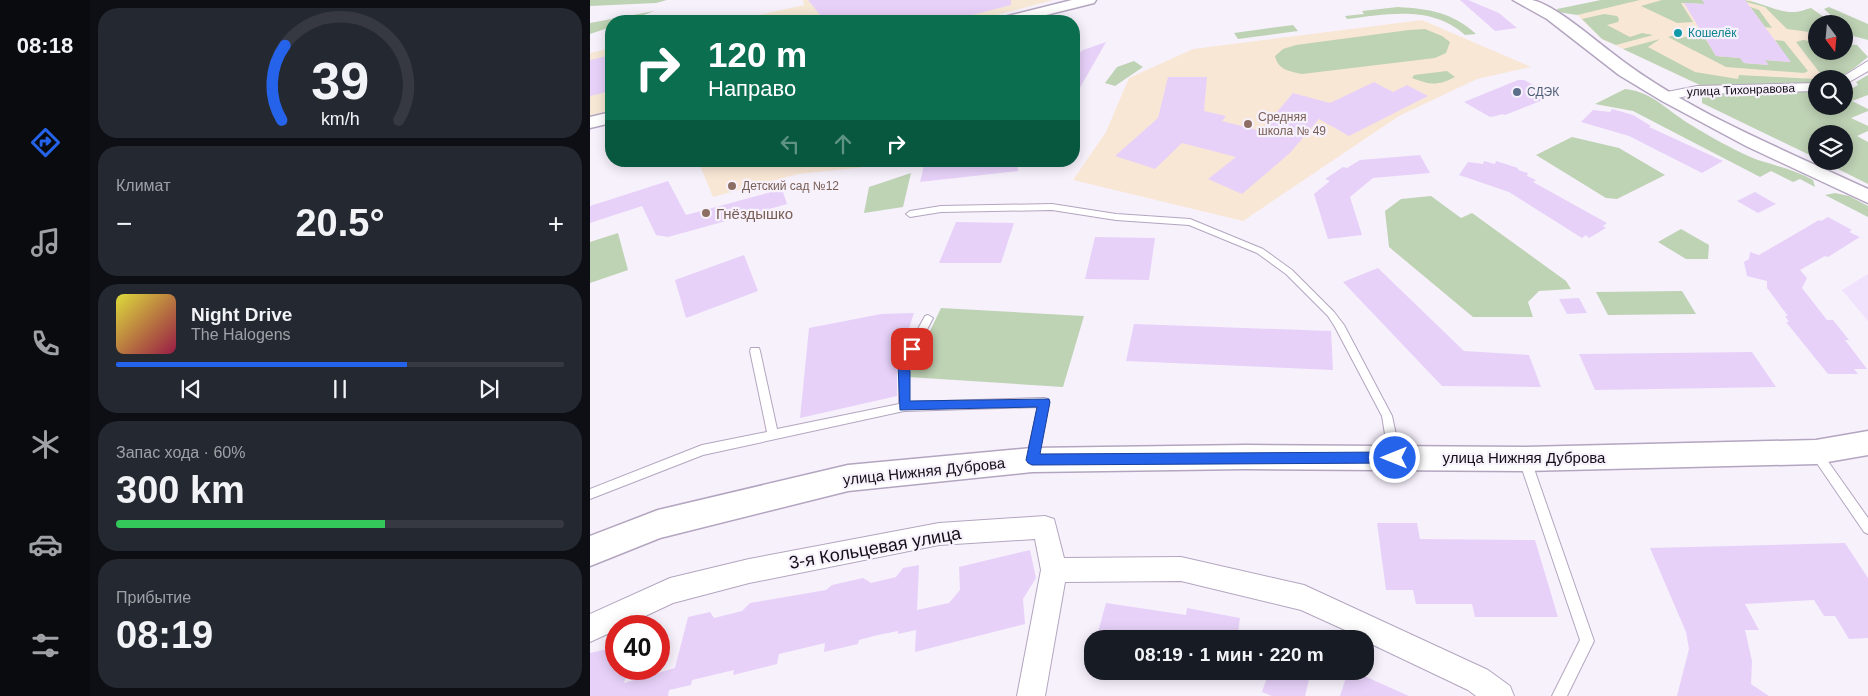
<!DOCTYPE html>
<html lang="ru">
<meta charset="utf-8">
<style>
:root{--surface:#171b24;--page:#242831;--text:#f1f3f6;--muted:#9ea1a6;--line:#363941;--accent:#2563eb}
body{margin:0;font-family:Helvetica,sans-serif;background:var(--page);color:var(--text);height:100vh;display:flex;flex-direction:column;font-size:19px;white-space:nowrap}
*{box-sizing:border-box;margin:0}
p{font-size:16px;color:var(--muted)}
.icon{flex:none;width:28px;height:28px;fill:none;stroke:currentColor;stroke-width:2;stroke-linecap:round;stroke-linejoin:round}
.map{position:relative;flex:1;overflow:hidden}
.side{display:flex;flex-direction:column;gap:8px;padding:8px;background:#0d0f14;width:500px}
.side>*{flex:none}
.banner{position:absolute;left:15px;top:15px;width:475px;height:152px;border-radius:20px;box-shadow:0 2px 12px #0003;background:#0b6e4f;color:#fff;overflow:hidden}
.needle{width:32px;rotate:164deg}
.controls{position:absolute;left:1218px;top:15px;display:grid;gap:10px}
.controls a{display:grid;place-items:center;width:45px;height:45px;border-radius:50%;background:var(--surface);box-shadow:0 2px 12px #0003;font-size:25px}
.speed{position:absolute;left:15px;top:615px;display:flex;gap:10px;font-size:25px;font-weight:700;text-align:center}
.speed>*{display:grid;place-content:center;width:65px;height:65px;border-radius:50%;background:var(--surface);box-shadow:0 2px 12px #0003;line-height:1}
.speed .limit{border:8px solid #d22;background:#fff;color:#111}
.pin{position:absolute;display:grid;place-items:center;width:42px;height:42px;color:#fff;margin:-21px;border-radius:10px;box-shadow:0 2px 8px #0006}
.me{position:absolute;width:55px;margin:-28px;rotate:270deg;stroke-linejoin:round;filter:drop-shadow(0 0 4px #0008)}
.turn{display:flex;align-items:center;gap:18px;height:105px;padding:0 20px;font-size:22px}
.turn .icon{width:65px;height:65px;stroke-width:2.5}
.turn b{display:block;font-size:35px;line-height:42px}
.lanes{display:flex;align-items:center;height:48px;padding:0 20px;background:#0003;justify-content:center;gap:25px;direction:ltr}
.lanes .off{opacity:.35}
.big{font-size:38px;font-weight:700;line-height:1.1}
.side .widget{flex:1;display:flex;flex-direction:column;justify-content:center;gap:8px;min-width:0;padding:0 18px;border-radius:20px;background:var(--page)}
.side .dial{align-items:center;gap:0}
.dial svg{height:130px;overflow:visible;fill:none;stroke:var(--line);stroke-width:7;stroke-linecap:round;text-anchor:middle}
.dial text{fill:var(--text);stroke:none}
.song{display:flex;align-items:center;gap:15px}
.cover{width:60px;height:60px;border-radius:8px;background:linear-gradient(135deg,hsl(60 70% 55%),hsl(340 70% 35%))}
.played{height:5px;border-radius:2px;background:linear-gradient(90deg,var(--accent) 65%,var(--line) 65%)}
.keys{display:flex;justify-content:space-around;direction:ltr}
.heat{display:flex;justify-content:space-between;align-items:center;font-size:28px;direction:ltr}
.charge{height:8px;border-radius:4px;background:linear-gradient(90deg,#34c759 60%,var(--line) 0)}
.trip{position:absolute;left:494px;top:630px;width:290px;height:50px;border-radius:20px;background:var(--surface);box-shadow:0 2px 12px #0003;font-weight:700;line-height:50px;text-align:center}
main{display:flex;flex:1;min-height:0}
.menu{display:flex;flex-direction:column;width:90px;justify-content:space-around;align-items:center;background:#090b0e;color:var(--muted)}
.menu .icon{width:35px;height:35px}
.menu .on{color:var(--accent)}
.menu b{font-size:22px;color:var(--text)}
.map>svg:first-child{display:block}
.built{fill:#f0e1fc}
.industrial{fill:#f6e8d5}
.education{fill:#f9e7d6}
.green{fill:#bed2b4}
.building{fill:#e7d1f9}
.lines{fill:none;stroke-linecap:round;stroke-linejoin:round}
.service-casing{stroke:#b3a5bf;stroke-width:2}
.minor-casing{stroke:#b3a5bf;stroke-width:2}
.tertiary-casing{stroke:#b3a5bf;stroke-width:3}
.service{fill:#fff;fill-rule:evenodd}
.minor{fill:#fff;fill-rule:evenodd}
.tertiary{fill:#fff;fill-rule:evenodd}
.route{fill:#2563eb;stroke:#184099}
.culture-dot{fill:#0f9aa8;stroke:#f7f1fc;stroke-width:2}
.service-dot{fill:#5c6f8a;stroke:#f7f1fc;stroke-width:2}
.education-dot{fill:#8d6e63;stroke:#f7f1fc;stroke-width:2}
.labels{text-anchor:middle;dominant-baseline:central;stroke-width:4.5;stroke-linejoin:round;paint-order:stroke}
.far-culture-label{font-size:12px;fill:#0d838f;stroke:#f7f1fc;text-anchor:start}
.far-street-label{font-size:12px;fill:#140f18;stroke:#f7f1fc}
.far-service-label{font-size:12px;fill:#4e5e75;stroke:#f7f1fc;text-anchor:start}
.far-education-label{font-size:12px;fill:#785e54;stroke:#f7f1fc;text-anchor:start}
.education-label{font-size:15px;fill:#785e54;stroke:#f7f1fc;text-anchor:start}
.street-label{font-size:15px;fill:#140f18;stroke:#f7f1fc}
.near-street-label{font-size:18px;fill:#140f18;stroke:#f7f1fc}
</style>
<main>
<nav class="menu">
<b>08:18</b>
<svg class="icon on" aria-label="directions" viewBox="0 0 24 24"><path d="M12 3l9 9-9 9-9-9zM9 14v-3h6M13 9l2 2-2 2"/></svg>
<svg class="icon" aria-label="music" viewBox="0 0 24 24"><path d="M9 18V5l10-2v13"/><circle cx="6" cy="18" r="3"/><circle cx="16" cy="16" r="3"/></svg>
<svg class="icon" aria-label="phone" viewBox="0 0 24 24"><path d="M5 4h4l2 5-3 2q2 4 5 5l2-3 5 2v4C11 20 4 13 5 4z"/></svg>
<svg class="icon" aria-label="climate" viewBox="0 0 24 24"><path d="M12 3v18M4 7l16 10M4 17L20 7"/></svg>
<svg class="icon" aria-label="car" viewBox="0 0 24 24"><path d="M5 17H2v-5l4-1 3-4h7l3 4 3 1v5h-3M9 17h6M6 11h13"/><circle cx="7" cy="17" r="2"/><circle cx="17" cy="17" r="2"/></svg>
<svg class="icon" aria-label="filters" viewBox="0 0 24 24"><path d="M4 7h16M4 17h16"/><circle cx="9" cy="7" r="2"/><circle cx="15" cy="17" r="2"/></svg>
</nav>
<section class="side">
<div class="widget dial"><svg viewBox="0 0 100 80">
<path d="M14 69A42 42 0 1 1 86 69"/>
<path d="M14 69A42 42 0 0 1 16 23" stroke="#2563eb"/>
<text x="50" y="56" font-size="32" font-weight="700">39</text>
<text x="50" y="72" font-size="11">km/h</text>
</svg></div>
<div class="widget"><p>Климат</p>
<div class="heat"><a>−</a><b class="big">20.5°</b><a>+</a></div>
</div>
<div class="widget">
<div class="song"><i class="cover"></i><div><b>Night Drive</b><p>The Halogens</p></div></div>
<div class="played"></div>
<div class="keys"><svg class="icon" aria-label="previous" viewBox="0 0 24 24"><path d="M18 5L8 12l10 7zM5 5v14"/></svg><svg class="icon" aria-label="pause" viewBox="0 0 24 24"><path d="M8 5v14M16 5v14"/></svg><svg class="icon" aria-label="next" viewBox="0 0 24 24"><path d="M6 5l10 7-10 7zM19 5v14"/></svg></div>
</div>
<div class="widget"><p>Запас хода · 60%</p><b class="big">300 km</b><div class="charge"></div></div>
<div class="widget"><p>Прибытие</p><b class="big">08:19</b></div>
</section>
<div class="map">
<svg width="1278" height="696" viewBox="0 0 1278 696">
<rect width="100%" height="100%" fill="#f7f1fc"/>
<path class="built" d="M 1278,274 L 1278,321 L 1252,290 Z"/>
<path class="industrial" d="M 213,0 L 463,0 L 384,21 L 141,21 L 214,5 Z
M 21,48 L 21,114 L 0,119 L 0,53 Z"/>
<path class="education" d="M 1011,0 L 1160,0 L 1226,30 L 1226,51 L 1258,66 L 1239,79 L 1226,79 L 1226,83 L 1112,86 L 1012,39 L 980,8 Z
M 832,20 L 941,67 L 887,79 L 809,116 L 653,221 L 483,180 L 516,132 L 539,78 L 603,49 Z
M 108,161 L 305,161 L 276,167 L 208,174 L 123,197 Z"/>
<path class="green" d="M 0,0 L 77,0 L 66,3 L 0,6 Z
M 1011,0 L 1050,0 L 987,15 L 968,12 L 967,9 Z
M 1072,0 L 1140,0 L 1169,10 L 1182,28 L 1175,27 L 1161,8 L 1137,6 L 1113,1 L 1115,4 L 1091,3 L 1103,22 L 1087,23 L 1051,6 Z
M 1149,0 C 1169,0 1186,13 1205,12 C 1210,12 1216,9 1221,8 L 1244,24 L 1226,24 L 1226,33 L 1197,29 L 1175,7 Z
M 808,7 C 839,9 862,12 886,34 L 875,35 C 842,5 798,14 757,19 L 755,16 L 774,14 L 772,11 Z
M 1239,7 L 1278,24 L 1278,40 L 1263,36 L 1254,27 L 1254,24 L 1251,24 L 1234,9 Z
M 64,11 L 39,21 L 21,21 L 21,27 L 0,34 L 0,23 Z
M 1014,14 L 1027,16 L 1029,19 L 1028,22 L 1017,25 L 1040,37 L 1052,33 L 1063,35 L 1026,45 L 1012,39 L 992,19 Z
M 703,25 L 708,31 L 648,39 L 644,33 Z
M 835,29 L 852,36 L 860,42 L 856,53 L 845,58 L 712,74 C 699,71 688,70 685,56 L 693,49 L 706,45 L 819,30 Z
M 1107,34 L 1113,35 L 1126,56 L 1150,58 L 1154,63 L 1178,65 L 1175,60 L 1200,62 L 1185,40 L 1194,41 L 1218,71 L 1214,73 L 1136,67 L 1078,37 L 1085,35 L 1091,38 Z
M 1070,39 L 1058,47 L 1105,72 L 1148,79 L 1149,75 L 1224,79 L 1226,83 L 1112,86 L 1033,49 Z
M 1213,40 L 1226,42 L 1226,51 L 1254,51 L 1254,44 L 1267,45 L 1278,57 C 1264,68 1251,82 1233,77 L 1206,42 Z
M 544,61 L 553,67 L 525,86 L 515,83 L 527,67 Z
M 857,71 L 865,77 C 848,86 840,85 822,78 L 824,75 Z
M 1278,75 L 1278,95 L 1262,101 L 1278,109 L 1278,111 L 1261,118 L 1278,126 L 1278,131 L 1267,136 L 1278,142 L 1278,184 L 1232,161 L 1254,161 L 1254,134 L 1226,134 L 1226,158 L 1112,103 L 1112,93 L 1216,91 L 1226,93 L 1226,106 L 1254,106 L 1254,93 L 1268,85 L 1266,82 Z
M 1035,89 C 1056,91 1070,103 1086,115 C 1104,128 1148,153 1168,160 C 1187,166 1205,170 1223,180 L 1225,187 L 1210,179 L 1203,182 L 1181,171 L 1170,177 L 1043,111 L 1005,104 Z
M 982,137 L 1029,148 L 1075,175 L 1027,199 L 1016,198 L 946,155 Z
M 321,173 L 313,207 L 274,213 L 279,187 Z
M 1245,193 L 1259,196 L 1278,206 L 1278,217 L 1235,195 Z
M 841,196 L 871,218 L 882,213 L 976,281 L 981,289 L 949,291 L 938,302 L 943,317 L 883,317 L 799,247 L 795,211 L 811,199 Z
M 1091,229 L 1119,245 L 1118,259 L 1096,259 L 1068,242 Z
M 28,233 L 38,270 L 0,283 L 0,242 Z
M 1092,291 L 1106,314 L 1018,315 L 1006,292 Z
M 351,308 L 494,316 L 473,387 L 318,377 Z"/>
<path class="building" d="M 218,0 L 421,0 L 421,5 L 359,21 L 235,21 Z
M 870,0 L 878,0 L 909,13 L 927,28 L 905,31 Z
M 1112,0 L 1155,0 L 1201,62 L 1175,60 L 1179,65 L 1154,63 L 1150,58 L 1126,56 L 1094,3 L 1115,4 Z
M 516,42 L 503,65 L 484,98 L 484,56 L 493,50 Z
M 21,55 L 21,91 L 0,96 L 0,60 Z
M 578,77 L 617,77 L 614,111 L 636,116 L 632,121 L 671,131 L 703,93 L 740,103 L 784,82 L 803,92 L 817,85 L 838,96 L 759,136 L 729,119 L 700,153 L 652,194 L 618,179 L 646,157 L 592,143 L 565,169 L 525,156 L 568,118 Z
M 928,80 L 934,80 L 957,92 L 953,94 L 956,95 L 949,98 L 953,100 L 915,115 L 912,114 L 906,116 L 900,117 L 874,102 Z
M 1022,109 L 1043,115 L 1061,126 L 1059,127 L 1133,161 L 1112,173 L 1039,136 L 991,122 L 1003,110 L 1020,112 Z
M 830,155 L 840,173 L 783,178 L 760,197 L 772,235 L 738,239 L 724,194 L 740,181 L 735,179 L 753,167 L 757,168 L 770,160 Z
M 368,161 L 427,161 L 428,171 L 330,182 L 334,165 Z
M 894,161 L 905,164 L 906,161 L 928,168 L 928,170 L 938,173 L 937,176 L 946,180 L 943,182 L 1017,223 L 1013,226 L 1016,228 L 999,238 L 996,235 L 992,238 L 919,192 L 869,175 L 878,162 L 893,164 Z
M 78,181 L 96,215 L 192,189 L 197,204 L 78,237 L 66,235 L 52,206 L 0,223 L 0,206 Z
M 1165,192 L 1186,204 L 1168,213 L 1147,201 Z
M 1238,217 L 1262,230 L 1259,232 L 1270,237 L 1238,257 L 1235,256 L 1210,270 L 1217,278 L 1212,288 L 1237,320 L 1243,320 L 1259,340 L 1255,340 L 1277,369 L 1264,369 L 1268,374 L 1238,374 L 1196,322 L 1199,322 L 1195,316 L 1198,316 L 1177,288 L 1177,281 L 1157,276 L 1154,262 L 1159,259 L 1160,252 L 1169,255 L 1229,220 L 1231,221 Z
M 366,222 L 424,223 L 411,263 L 349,263 Z
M 505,237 L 565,238 L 559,280 L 495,279 Z
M 154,255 L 168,291 L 96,318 L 85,280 Z
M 788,268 L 874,351 L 939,355 L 951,387 L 852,386 L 753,282 Z
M 989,298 L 997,313 L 977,314 L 969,299 Z
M 324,313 L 307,364 L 307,396 L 210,418 L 219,328 L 291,314 Z
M 544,324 L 741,331 L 743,370 L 536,361 Z
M 1162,352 L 1186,387 L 1005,390 L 989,354 Z
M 787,523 L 827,523 L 830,539 L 945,540 L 968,617 L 885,617 L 882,604 L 826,604 L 823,590 L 796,590 Z
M 1255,543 L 1278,578 L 1278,638 L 1259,639 L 1245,616 L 1234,616 L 1224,600 L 1155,604 L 1169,630 L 1155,630 L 1162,661 L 1161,684 L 1179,696 L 1087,696 L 1099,649 L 1096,632 L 1060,548 Z
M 440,550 L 446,578 L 433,599 L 435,624 L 325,652 L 326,630 L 308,634 L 308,631 L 288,635 L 269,640 L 268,644 L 234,652 L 235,643 L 189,654 L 187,664 L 143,675 L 144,670 L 102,680 L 101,685 L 79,690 L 78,696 L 0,696 L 0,653 L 26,647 L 26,669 L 38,669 L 34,683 L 85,668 L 98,617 L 120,612 L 124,618 L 152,611 L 160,603 L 236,590 L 242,585 L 273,578 L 281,583 L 306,577 L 313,568 L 329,565 L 327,610 L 359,603 L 370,590 L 369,567 Z
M 516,603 L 596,615 L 597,608 L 650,618 L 647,639 L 506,639 Z
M 679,671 L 721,671 L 715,696 L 682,696 L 672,692 Z
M 758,671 L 763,671 L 819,696 L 750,696 Z"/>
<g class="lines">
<g class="service-casing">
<path id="service" d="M 462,204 L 526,214 L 600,219 L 673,249 L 702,270 L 744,312 L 754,325 L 802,416 L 811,458 L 809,461 L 805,463 L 801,461 L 799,458 L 792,416 L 745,327 L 738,316 L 696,274 L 667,253 L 599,225 L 526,220 L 462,210 L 351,212 L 320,217 L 316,214 L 320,211 L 351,206 Z
M 338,315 L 343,318 L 319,364 L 319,402 L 454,398 L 458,399 L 459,402 L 446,463 L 442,465 L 438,463 L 436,460 L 448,407 L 314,411 L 113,455 L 0,499 L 0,489 L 112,445 L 177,432 L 160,351 L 161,348 L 169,348 L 170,351 L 187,429 L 309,404 L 309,364 L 335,316 Z
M 1226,448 L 1230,450 L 1278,518 L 1278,534 L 1274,532 L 1222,456 L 1220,453 L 1222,450 Z
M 935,455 L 939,457 L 941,460 L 1004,641 L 977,696 L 962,696 L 990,640 L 929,460 L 931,457 Z"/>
</g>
<g class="minor-casing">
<path id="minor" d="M 1278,61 L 1278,71 L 1254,85 L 1254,79 L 1249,79 Z
M 1226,83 L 1226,91 L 1107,94 L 1077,100 L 1070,96 L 1072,93 L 1107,86 Z
M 455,516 L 464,519 L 474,558 L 591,557 L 714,585 L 898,670 L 920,686 L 924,696 L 886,696 L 878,690 L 775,641 L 775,639 L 711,610 L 591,581 L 475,582 L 455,696 L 427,696 L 451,570 L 445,539 L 349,545 L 159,583 L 83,603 L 34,626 L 26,626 L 26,630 L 0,642 L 0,614 L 80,578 L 159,559 L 349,523 Z"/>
</g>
<g class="tertiary-casing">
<path id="tertiary" d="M 482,0 L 506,0 L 504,3 L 432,21 L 408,21 L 410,18 Z
M 923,0 C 929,0 936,0 942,0 C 965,5 1002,38 1021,52 C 1095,111 1193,149 1278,189 L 1278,203 L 1156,146 L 1072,101 L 1029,75 L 957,19 Z
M 21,112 L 21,123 L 0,128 L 0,117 Z
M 1278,431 L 1278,455 L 1226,464 L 935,471 L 656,469 L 442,472 L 258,491 L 70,538 L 0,566 L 0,536 L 68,510 L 258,465 L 442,448 L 656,445 L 935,447 L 1226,440 Z"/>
</g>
<use href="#service" class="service"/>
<use href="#minor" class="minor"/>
<use href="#tertiary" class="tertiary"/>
</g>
<path class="route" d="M 322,344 L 328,349 L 320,364 L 320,401 L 459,399 L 460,402 L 450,454 L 805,452 L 811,458 L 805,463 L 442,465 L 438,463 L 436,460 L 447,407 L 310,410 L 308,364 L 318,346 Z"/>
<circle class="culture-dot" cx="1088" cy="33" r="5"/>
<circle class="service-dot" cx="927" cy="92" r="5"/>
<g class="education-dot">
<circle cx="658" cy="124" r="5"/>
<circle cx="142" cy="186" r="5"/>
<circle cx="116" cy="213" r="5"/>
</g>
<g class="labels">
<g class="far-culture-label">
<text x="1098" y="33">Кошелёк</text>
</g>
<g class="far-street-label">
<text transform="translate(1151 90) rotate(-2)">улица Тихонравова</text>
</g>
<g class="far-service-label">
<text x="937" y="92">СДЭК</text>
</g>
<g class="far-education-label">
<text x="668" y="117">Средняя<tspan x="668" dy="14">школа № 49</tspan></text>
<text x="152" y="186">Детский сад №12</text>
</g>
<g class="education-label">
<text x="126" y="213">Гнёздышко</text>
</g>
<g class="street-label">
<text x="934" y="457">улица Нижняя Дуброва</text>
<text transform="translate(334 471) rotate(-6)">улица Нижняя Дуброва</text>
</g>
<g class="near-street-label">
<text transform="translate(285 548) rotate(-10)">3-я Кольцевая улица</text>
</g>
</g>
</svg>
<div class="controls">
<a><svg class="needle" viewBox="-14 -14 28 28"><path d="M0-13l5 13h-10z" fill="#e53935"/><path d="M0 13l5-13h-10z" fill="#9ea1a6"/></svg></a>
<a><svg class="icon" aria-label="search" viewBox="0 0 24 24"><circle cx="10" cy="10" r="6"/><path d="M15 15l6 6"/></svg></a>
<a><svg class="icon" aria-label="layers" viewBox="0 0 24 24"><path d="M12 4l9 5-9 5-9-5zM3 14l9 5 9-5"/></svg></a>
</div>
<div class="speed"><div class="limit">40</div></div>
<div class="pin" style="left:322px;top:349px;background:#d93025"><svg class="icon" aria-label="arrive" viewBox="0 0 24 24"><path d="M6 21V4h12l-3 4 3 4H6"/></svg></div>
<svg class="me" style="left:805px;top:458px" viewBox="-20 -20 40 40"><circle r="17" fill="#2563eb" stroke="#fff" stroke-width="3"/><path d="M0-11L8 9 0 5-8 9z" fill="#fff"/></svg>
<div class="trip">08:19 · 1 мин · 220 m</div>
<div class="banner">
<div class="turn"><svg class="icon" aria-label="right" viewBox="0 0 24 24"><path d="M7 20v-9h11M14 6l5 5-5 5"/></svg><div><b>120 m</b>Направо</div></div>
<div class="lanes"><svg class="icon off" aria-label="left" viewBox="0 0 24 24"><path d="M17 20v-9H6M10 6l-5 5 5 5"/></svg><svg class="icon off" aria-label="ahead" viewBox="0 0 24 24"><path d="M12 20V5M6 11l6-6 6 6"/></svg><svg class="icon" aria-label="right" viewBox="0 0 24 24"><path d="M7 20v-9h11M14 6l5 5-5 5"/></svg></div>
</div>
</div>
</main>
